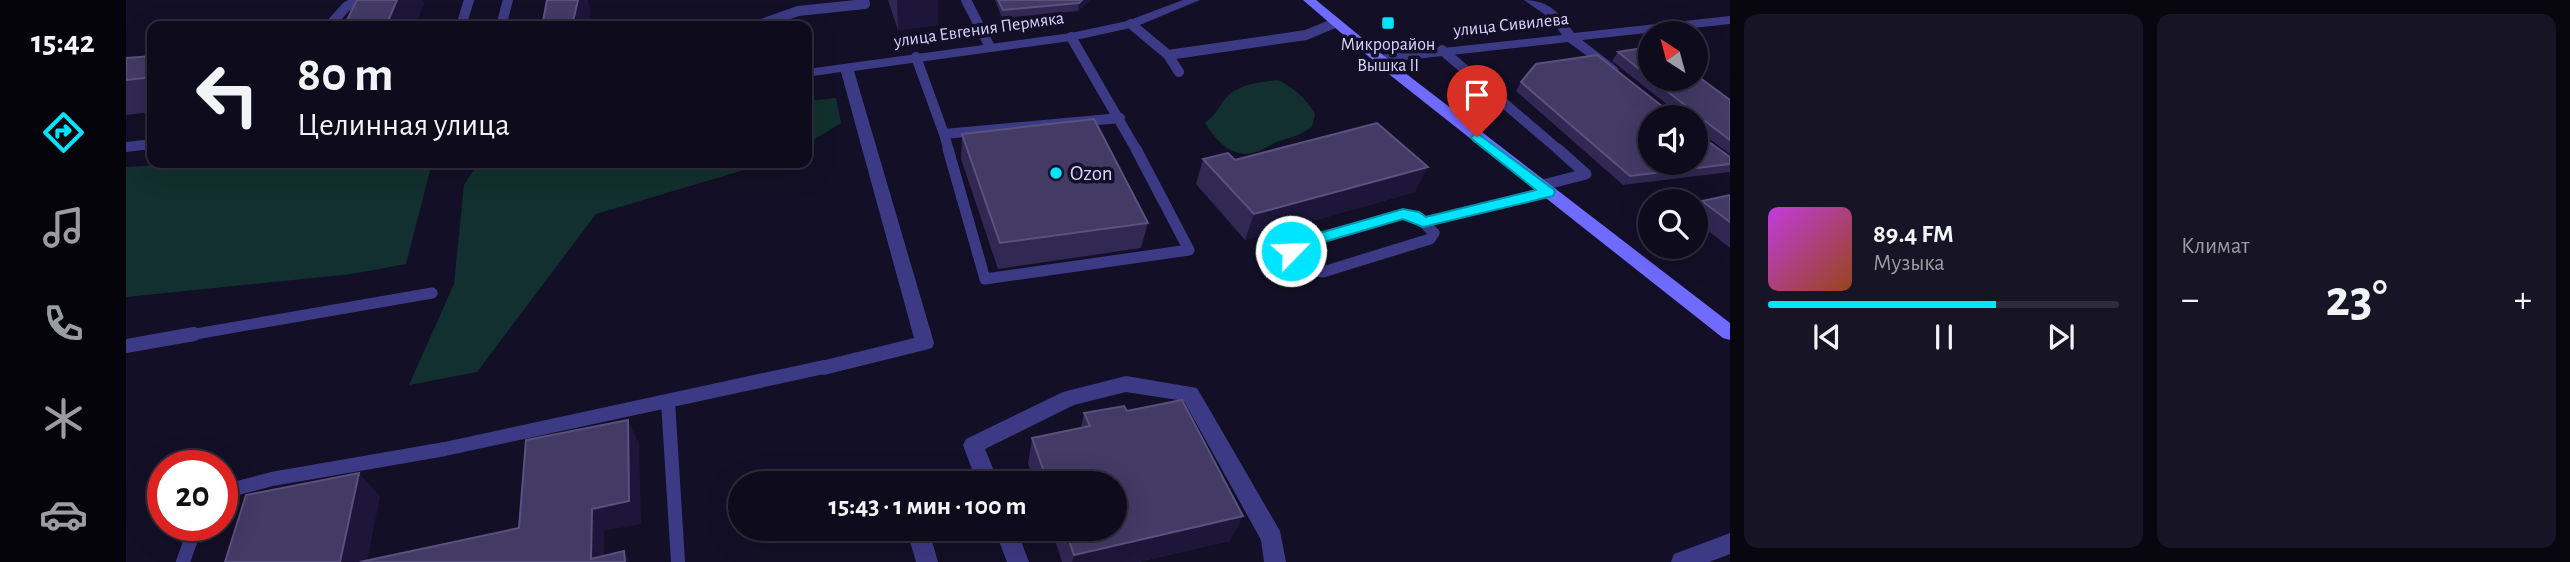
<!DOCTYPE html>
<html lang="ru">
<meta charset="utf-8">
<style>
:root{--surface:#0e0b1c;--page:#171425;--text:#f1f3f6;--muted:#9b9ba3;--line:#2e2b3b;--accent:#00e5ff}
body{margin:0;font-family:"Alegreya Sans",sans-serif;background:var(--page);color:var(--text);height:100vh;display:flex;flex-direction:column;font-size:26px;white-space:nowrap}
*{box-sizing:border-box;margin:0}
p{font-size:23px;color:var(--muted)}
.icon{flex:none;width:38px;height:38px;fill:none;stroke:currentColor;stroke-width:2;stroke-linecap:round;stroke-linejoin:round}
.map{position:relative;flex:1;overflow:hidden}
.details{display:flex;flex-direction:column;gap:14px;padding:14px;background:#08060f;width:840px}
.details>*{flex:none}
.hud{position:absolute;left:21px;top:21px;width:665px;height:147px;border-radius:14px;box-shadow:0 7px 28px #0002,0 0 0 2px var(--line);background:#0e0b1c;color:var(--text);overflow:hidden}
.needle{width:46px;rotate:324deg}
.fabs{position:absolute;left:1512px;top:21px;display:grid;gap:14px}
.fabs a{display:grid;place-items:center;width:70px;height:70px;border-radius:50%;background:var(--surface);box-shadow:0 7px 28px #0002,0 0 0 2px var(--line);font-size:35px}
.speed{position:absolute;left:21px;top:450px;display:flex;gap:14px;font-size:35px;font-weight:700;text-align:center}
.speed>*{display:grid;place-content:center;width:91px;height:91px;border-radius:50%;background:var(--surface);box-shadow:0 7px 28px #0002,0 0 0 2px var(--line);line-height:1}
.speed .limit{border:10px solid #d22;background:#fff;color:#111}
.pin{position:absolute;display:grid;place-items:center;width:60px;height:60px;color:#fff;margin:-72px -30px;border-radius:50% 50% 50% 0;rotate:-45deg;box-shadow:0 0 7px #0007}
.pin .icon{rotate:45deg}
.me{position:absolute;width:77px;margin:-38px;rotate:66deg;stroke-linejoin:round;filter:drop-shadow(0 0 5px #0008)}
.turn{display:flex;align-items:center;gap:24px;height:147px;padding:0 35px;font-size:32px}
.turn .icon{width:91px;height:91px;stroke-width:2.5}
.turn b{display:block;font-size:49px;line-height:60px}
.big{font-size:52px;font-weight:600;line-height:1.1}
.details .widget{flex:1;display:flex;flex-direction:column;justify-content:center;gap:10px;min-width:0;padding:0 24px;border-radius:14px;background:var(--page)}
.song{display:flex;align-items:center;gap:21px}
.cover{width:84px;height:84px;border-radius:10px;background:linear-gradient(135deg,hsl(290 70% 55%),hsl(20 70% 35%))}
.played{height:7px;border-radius:4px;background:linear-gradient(90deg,var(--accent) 65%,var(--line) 65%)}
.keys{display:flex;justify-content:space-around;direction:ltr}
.heat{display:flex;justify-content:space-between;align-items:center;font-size:38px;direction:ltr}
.details .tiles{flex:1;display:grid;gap:14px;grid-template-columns:repeat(2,1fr)}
.trip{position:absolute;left:602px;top:471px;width:399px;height:70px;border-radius:35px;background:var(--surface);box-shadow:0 7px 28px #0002,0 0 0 2px var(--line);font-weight:600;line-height:70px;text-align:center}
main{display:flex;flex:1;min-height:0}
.menu{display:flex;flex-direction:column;width:126px;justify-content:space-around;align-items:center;background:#06040b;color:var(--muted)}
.menu .icon{width:49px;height:49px}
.menu .active{color:var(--accent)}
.menu b{font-size:32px;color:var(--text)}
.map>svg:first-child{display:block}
.green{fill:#12302f}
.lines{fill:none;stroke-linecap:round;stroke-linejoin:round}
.service-far2{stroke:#3d3a85;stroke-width:10}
.service-far1{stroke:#3d3a85;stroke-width:11}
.service{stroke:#3d3a85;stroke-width:14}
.minor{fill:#3d3a85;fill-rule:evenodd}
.secondary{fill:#6f6bff;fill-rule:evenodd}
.wall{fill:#312854}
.shaded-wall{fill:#1d163a}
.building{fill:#433a66;stroke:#5a527e;stroke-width:2;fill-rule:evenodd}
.route{fill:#00e5ff;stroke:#0095a6;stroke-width:2}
.poi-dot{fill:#00e5ff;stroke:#130f26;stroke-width:2.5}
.labels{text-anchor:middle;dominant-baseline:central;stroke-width:7;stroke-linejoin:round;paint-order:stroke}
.far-street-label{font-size:18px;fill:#d9d4ff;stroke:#130f26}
.far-poi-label{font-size:18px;fill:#d9d4ff;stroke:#130f26}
.poi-label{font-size:21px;fill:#d9d4ff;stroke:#130f26;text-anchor:start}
</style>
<main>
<nav class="menu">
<b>15:42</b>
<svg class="icon active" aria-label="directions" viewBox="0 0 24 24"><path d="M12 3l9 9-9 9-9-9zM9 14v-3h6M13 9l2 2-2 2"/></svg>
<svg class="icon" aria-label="music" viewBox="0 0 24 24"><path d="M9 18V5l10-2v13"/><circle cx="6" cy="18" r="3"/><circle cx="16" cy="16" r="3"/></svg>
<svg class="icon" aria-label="phone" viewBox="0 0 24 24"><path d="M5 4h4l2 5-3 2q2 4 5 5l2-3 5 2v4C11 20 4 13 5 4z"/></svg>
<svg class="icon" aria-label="climate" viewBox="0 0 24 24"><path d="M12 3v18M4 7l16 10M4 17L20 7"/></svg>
<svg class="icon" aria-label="car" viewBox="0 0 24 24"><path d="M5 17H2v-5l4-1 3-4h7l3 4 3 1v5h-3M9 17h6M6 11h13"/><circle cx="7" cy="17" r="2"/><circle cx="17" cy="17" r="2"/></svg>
</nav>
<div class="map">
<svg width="1604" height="562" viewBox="0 0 1604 562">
<rect width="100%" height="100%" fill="#130f26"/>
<path class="green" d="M 1152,80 C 1169,89 1179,97 1189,114 L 1186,127 C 1172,136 1166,137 1151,142 C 1143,145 1135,152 1126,153 C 1105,158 1089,139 1079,123 C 1093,113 1094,102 1104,94 C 1118,83 1135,82 1152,80 Z
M 710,98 L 715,123 L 681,144 L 681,101 Z
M 66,163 L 306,163 L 280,264 L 226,274 L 0,297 L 0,167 Z
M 352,163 L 641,163 L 470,214 L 351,372 L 283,385 L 328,284 L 338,185 Z"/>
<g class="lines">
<path class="service-far2" d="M 840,0 L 864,47
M 1005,24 L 1042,55 L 1053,72
M 203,26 L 220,7 L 232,0
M 335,26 L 343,0
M 375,26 L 382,0
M 619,26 L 633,25 L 672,11 L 739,4 L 738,0
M 945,37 L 1011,151
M 1316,50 L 1434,151
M 1042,55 L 1180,35 L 1209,23
M 790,57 L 818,134 L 994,118
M 818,134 L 823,151"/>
<path class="service-far1" d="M 822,149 L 859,279 L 1063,250 L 1010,149
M 1413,186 L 1460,174 L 1432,149
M 1277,214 C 1292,215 1298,223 1308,233 L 1304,239 L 1197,272 L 1184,270 L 1165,251 L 1172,244 Z
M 1297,222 L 1422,192
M 58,336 L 306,293"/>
<path class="service" d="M 0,346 L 68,334
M 542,401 L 552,562
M 96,492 L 146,479 L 319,449 L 698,367
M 57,562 L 70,525"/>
<path class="minor" d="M 1057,0 L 1074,0 L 1009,27 L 945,41 L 728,71 L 808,343 L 806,348 L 799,350 L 698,375 L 691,372 L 688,367 L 691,362 L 788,338 L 715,72 L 681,77 L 681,69 L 945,33 L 1001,21 Z
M 1398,0 C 1423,0 1435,14 1448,33 L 1604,16 L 1604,24 L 1456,40 L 1491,67 L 1493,70 L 1486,74 L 1442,42 L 1253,63 L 1246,59 L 1253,55 L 1436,35 L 1425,19 Z
M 26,139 L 26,149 L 0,152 L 0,142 Z
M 1000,376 L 1071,388 L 1154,531 L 1160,562 L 1138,562 L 1135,540 L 1058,401 L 1000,392 L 948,405 L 859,449 L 873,483 L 851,483 L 837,445 L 840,439 L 937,392 Z
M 780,528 L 802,528 L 812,562 L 790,562 Z
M 868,528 L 890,528 L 903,562 L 881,562 Z
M 1604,533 L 1604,554 L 1583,562 L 1545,562 L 1548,554 Z"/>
<path class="secondary" d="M 1177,0 L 1190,0 L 1274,69 L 1604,323 L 1604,340 L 1597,338 L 1264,75 Z"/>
</g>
<path class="wall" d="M 762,0 L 812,0 L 812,25 L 772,30 Z
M 869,0 L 964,0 L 952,11 L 876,18 Z
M 1524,47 L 1524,79 L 1570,79 L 1604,100 L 1604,154 L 1575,133 L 1576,137 L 1604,157 L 1604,172 L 1497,185 L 1390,91 L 1395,82 L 1541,110 L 1548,110 L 1486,61 L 1492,52 Z
M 26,56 L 26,112 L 0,115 L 0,58 Z
M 836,134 L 1022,223 L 1015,248 L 872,269 L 835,159 Z
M 1077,159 L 1109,160 L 1289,192 L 1119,240 L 1070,184 Z
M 1604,195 L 1604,248 L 1570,221 L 1570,209 L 1576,201 Z
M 1001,411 L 1117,516 L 1103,541 L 1012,562 L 936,562 L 925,528 L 989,528 L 989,483 L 909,483 L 902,464 L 906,438 L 955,428 L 958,413 Z"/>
<path class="shaded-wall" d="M 271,0 L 296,0 L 298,4 L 289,26 L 260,26 Z
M 452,0 L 462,0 L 465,11 L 462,26 L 446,26 Z
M 771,0 L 812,0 L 812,25 L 772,30 Z
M 956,0 L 964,0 L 952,11 L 953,3 Z
M 1302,167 L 1289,192 L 1119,240 L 1128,214 Z
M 502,420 L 513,443 L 515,524 L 478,531 L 478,562 L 465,559 L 466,509 Z
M 233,473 L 254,496 L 241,562 L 214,562 Z
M 1117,516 L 1103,541 L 1012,562 L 946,562 L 948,555 Z
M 498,551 L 504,562 L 499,562 Z"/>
<path class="building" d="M 231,0 L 271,0 L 260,26 L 218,26 Z
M 421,0 L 452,0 L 446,26 L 416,26 Z
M 872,0 L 956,0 L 953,3 L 877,10 Z
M 1524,47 L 1524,78 L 1492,52 Z
M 1471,55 L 1541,110 L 1561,110 L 1560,106 L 1526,79 L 1570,79 L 1570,75 L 1604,100 L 1604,140 L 1579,121 L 1575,121 L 1576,137 L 1604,157 L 1604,164 L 1504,176 L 1395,82 L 1410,64 ZM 1524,117 L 1570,117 L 1570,163 L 1524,163 Z
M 26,56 L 26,77 L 0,80 L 0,58 Z
M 968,119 L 1022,223 L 874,243 L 836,134 Z
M 1251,123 L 1302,167 L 1128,214 L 1077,159 L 1102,153 L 1109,160 Z
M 1604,195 L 1604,222 L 1576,201 Z
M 1056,400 L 1117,516 L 948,555 L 939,528 L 989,528 L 989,483 L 922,483 L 906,438 L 964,426 L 958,413 L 998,406 L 1001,411 Z
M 502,420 L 503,501 L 466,509 L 465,559 L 498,551 L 499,562 L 234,562 L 393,528 L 400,440 Z
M 233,473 L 214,562 L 99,562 L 120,495 Z"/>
<path class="route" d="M 1351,133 L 1427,189 L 1429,192 L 1427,196 L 1297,227 L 1277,219 L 1177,248 L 1171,255 L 1160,255 L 1157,251 L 1166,241 L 1277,209 L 1293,212 L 1300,217 L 1410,190 L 1347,140 L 1345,137 Z"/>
<g class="poi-dot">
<rect x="1255" y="16" width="14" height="14" rx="3.5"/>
<circle cx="930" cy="173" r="7"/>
</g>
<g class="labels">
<g class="far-street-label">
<text transform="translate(1385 25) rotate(-6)">улица Сивилева</text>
<text transform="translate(853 30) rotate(-8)">улица Евгения Пермяка</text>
</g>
<g class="far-poi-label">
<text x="1262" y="45">Микрорайон<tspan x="1262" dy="21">Вышка II</tspan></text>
</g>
<g class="poi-label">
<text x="944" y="173">Ozon</text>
</g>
</g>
</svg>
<div class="fabs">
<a><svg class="needle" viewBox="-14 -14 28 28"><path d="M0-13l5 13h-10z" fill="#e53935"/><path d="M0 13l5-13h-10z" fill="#9b9ba3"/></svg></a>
<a><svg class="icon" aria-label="sound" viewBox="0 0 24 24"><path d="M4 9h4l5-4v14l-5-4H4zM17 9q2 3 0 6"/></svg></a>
<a><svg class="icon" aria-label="search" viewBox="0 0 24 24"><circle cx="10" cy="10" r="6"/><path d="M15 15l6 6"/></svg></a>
</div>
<div class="speed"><div class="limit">20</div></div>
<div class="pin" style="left:1351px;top:137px;background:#d93025"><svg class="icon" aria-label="arrive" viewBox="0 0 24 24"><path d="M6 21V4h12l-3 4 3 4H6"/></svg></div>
<svg class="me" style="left:1165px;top:251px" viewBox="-20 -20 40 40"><circle r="17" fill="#00e5ff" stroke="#fff" stroke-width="3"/><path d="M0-11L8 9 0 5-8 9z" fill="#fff"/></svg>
<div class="trip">15:43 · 1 мин · 100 m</div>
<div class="hud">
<div class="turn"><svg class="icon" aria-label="left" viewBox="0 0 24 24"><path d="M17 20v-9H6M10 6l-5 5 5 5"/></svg><div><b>80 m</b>Целинная улица</div></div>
</div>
</div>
<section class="details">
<div class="tiles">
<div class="widget">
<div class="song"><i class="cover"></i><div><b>89.4 FM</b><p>Музыка</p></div></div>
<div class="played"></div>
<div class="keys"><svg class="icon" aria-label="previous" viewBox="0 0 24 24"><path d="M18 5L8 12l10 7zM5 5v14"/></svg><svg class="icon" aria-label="pause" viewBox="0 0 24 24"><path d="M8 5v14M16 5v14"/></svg><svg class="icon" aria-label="next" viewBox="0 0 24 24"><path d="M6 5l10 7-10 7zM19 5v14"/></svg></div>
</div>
<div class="widget"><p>Климат</p>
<div class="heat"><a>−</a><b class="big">23°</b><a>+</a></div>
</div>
</div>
</section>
</main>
